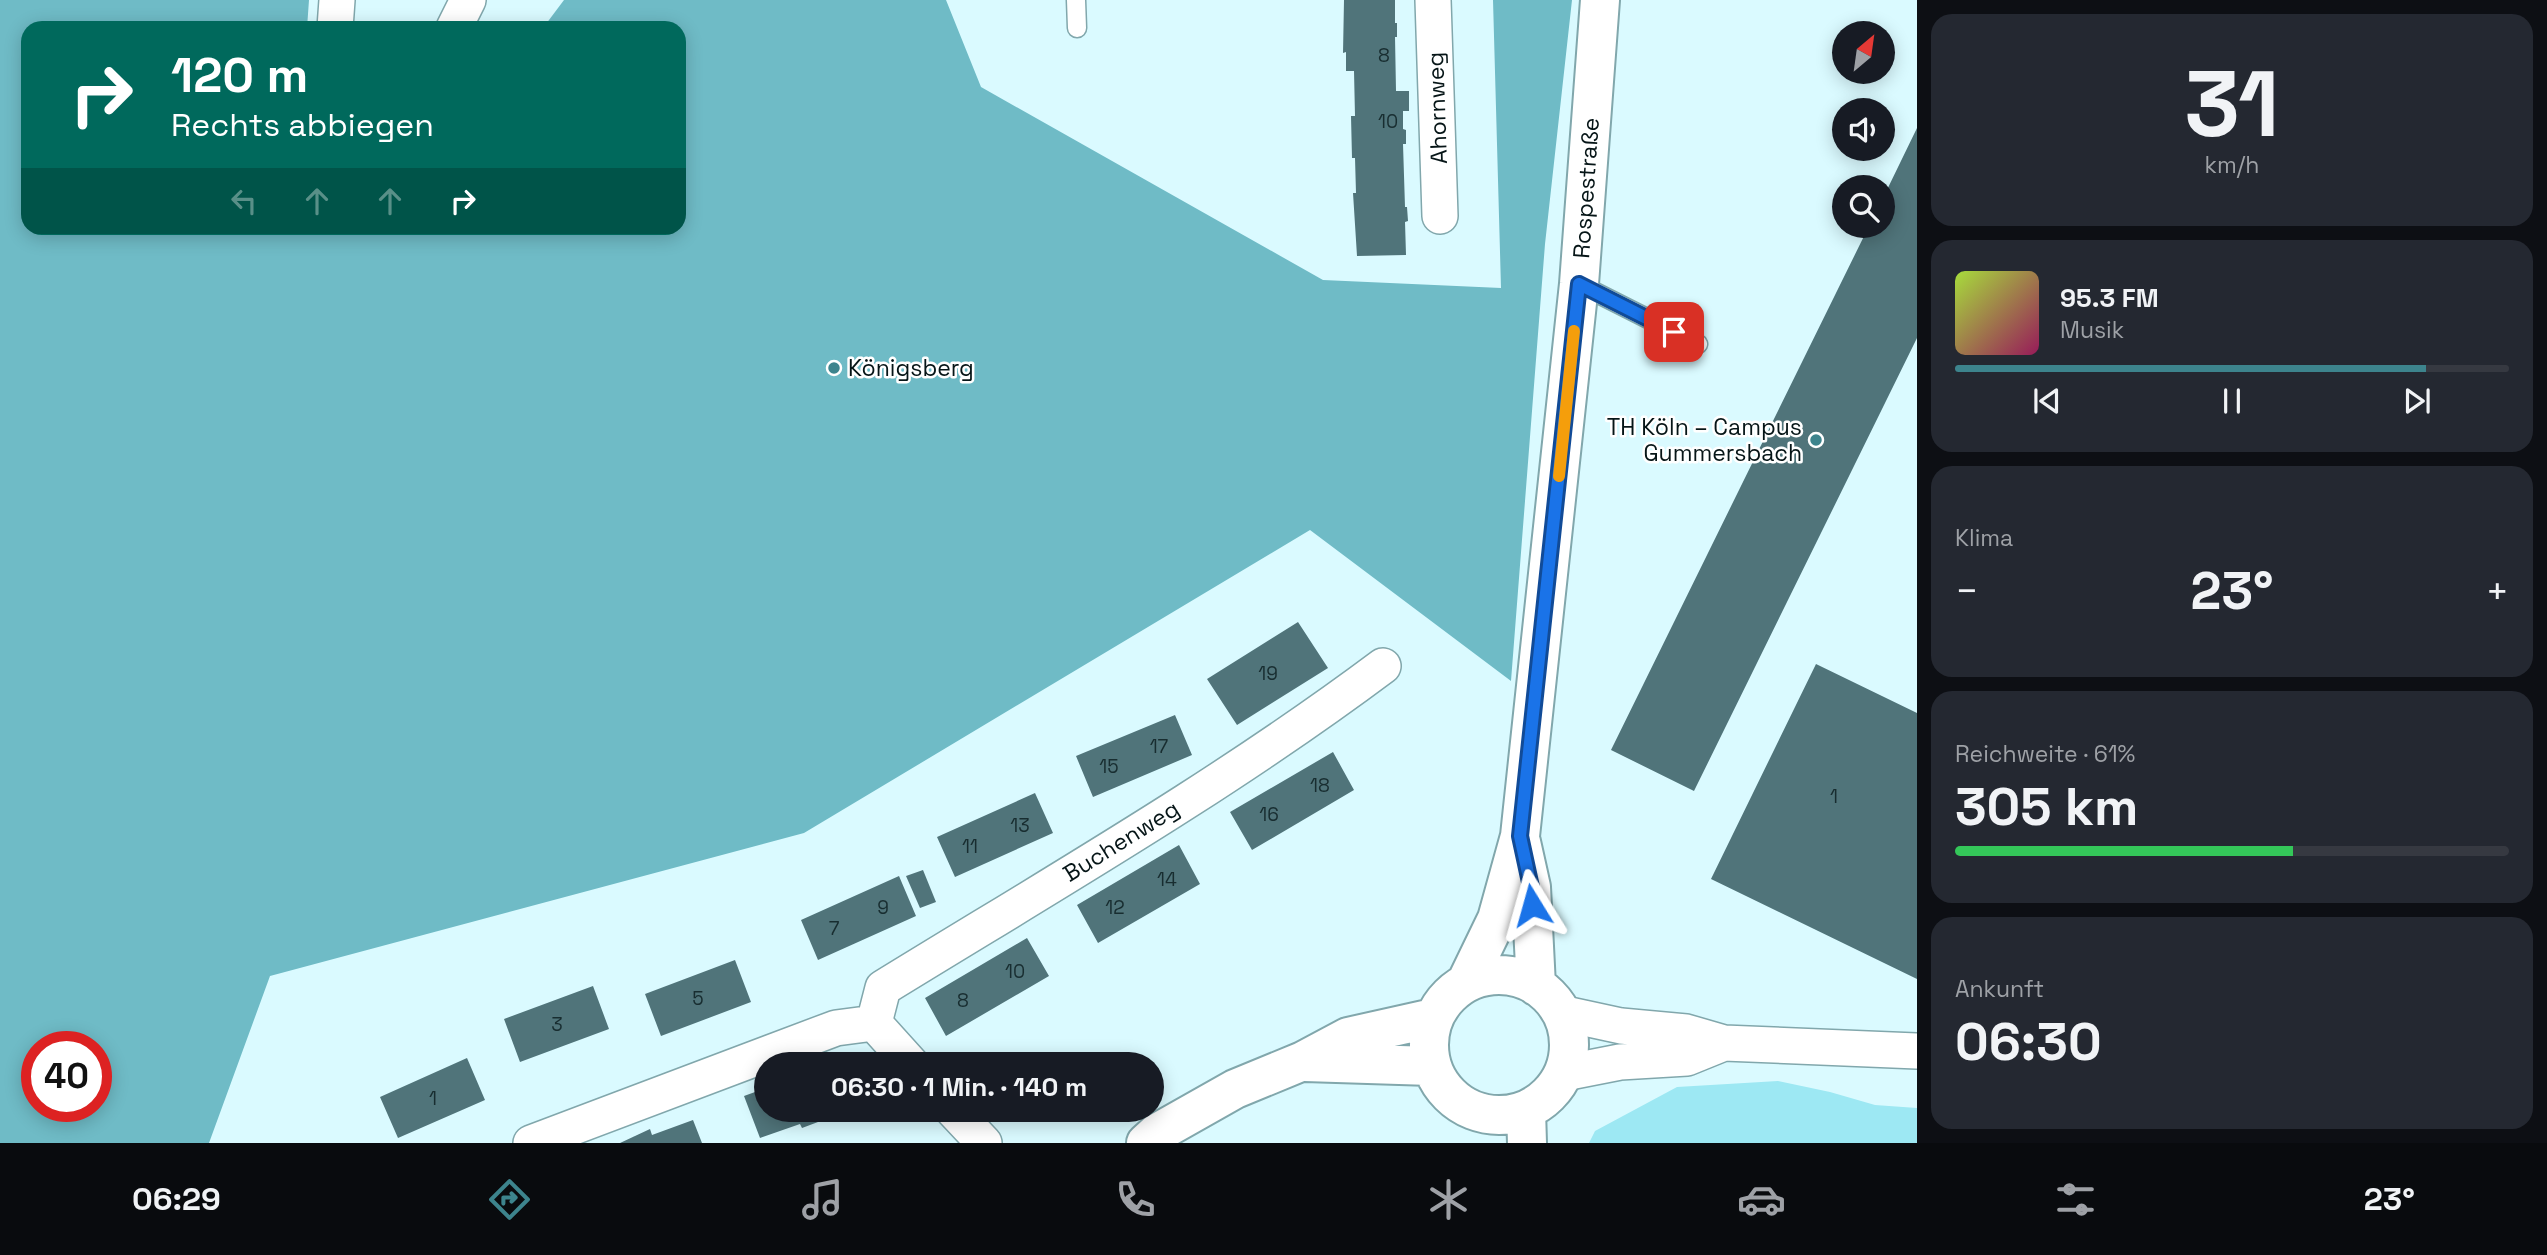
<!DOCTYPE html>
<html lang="de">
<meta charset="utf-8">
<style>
:root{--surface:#171b24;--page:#242831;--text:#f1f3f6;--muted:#9ea1a6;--line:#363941;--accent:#3d848d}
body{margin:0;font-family:"Space Grotesk",sans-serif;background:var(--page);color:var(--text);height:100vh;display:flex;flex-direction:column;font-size:26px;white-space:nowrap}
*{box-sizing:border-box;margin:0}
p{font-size:23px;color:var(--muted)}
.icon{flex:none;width:38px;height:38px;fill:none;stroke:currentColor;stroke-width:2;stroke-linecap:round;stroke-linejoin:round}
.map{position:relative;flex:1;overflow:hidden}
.drawer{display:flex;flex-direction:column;gap:14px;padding:14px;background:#0d0f14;width:630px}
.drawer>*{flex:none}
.top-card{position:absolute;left:21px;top:21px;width:665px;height:214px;border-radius:21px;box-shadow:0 4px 18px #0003;background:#00695c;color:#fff;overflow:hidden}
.needle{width:46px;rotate:29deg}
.controls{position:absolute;left:1832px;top:21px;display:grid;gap:14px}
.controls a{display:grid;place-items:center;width:63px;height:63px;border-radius:50%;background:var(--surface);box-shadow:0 4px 18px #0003;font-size:35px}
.speed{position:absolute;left:21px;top:1031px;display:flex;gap:14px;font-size:35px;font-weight:700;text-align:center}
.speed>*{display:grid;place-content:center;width:91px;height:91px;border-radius:50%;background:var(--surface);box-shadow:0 4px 18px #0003;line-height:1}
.speed .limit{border:10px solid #d22;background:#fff;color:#111}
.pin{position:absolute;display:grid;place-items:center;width:60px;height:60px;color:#fff;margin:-30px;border-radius:14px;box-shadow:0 4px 10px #0006}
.me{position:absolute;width:77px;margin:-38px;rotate:352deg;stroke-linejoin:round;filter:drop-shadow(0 0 5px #0008)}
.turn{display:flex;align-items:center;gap:24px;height:147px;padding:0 35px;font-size:32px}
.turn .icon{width:91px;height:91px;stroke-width:2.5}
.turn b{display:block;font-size:49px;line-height:60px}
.lanes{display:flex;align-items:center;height:66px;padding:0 35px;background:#0003;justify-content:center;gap:35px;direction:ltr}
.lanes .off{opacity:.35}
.big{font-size:52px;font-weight:600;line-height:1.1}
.drawer .tile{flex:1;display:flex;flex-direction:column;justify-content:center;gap:10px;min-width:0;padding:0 24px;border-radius:21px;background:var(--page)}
.drawer .dial{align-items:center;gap:0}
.dial b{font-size:91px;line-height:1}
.song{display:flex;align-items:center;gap:21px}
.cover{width:84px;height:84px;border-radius:10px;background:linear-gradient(135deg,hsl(80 70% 55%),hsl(330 70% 35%))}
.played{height:7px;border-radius:4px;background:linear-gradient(90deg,var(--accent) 85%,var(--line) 85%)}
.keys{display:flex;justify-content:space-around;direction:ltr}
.heat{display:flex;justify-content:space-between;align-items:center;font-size:38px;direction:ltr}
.charge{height:10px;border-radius:5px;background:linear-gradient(90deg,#34c759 61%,var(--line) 0)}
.trip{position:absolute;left:754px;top:1052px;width:410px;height:70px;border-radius:35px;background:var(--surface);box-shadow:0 4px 18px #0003;font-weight:600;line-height:70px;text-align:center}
.menu{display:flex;height:112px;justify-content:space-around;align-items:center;background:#090b0e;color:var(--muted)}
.menu .icon{width:49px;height:49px}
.menu .selected{color:var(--accent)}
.menu b{font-size:32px;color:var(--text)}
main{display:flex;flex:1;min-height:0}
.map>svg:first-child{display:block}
.green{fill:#9de8f3}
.forest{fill:#6fbbc6;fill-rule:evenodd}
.building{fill:#50747a}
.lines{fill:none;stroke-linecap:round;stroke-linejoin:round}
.lane-casing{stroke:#81a7ac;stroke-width:21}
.street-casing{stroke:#81a7ac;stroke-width:38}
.secondary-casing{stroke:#81a7ac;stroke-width:42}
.lane{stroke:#fff;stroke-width:18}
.street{stroke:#fff;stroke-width:35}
.secondary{stroke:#fff;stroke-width:38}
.route-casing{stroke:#114b97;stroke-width:18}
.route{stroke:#1a73e8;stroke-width:12}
.slow{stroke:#f59e0b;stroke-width:12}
.poi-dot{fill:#3d848d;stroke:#fff;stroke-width:2.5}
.labels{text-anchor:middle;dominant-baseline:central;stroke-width:5;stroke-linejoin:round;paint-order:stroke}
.number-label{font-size:19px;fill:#182d30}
.street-label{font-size:23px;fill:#061517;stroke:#fff}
.poi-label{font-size:23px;fill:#061517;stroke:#fff;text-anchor:start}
</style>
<main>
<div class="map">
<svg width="1917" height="1143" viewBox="0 0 1917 1143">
<rect width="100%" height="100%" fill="#dafaff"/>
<path class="green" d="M 1778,1081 L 1830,1092 L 1875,1105 L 1917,1108 L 1917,1143 L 1589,1143 L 1595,1131 L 1677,1087 Z"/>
<path class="forest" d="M 0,0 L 309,0 L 307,28 L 28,28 L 28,228 L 679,228 L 679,28 L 543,28 L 564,0 L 946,0 L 981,87 L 1323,280 L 1501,288 L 1493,0 L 1572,0 L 1545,244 L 1511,681 L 1310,530 L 804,833 L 270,976 L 209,1143 L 0,1143 ZM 37,1046 L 96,1046 L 96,1106 L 37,1106 Z"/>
<path class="building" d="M 1344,0 L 1395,0 L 1395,23 L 1397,23 L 1397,37 L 1395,37 L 1396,91 L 1409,91 L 1409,111 L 1403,111 L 1403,129 L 1406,130 L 1406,144 L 1403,144 L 1405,207 L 1407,207 L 1408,221 L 1405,222 L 1406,255 L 1357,256 L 1353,193 L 1356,193 L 1355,158 L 1352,158 L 1351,116 L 1355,116 L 1354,71 L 1346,71 L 1346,52 L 1343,53 Z
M 1917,128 L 1917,338 L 1694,791 L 1611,750 L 1869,226 L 1883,226 L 1883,198 Z
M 1298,622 L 1328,668 L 1237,725 L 1207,679 Z
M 1816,664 L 1917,713 L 1917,979 L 1711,879 Z
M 1175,715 L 1192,755 L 1093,797 L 1076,756 Z
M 1333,752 L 1354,790 L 1252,850 L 1230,812 Z
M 1035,793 L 1053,833 L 955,877 L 937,837 Z
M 1179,845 L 1200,884 L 1098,943 L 1077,905 Z
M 923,870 L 936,902 L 920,908 L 906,876 Z
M 899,876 L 916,916 L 818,960 L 801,920 Z
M 1027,938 L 1049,976 L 946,1036 L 925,998 Z
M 735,960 L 751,1002 L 661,1036 L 645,994 Z
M 593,986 L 609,1029 L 520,1062 L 504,1019 Z
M 467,1058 L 485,1100 L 398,1138 L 380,1097 Z
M 766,1088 L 766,1110 L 850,1110 L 802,1128 L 800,1124 L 760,1138 L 744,1096 Z
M 693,1120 L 702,1143 L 620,1143 L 650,1129 L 652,1135 Z"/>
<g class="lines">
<g class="lane-casing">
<path id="lane" d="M 1076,0 L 1077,28
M 1579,284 L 1698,344"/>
</g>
<g class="street-casing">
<path id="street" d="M 1433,0 L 1440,216
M 335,28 L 337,0
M 454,28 L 468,0
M 1561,1013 L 1621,1026 L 1686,1032 L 1724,1043 L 1917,1051
M 911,1064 L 874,1023 L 883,988 C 1052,884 1224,785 1383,666
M 1564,1073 L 1620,1062 L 1687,1058 L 1724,1043
M 953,1110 L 984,1143
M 531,1143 L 836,1028 L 874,1023"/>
</g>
<g class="secondary-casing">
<path id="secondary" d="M 1521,842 L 1531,887 L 1536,986
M1429 1045a70 70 0 1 1 140 0a70 70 0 1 1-140 0Z
M 1466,983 L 1497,919 L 1520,836 L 1579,284 L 1600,0
M 1305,1062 L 1431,1066
M 1526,1110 L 1527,1143
M 1146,1143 L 1157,1133 L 1235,1089 L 1303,1061 L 1348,1037 L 1433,1018"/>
</g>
<use href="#lane" class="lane"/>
<use href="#street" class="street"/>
<use href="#secondary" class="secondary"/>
</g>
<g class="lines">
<g class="route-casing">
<path id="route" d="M 1532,905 L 1531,887 L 1520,836 L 1579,284 L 1674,332"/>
</g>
<use href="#route" class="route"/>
<path class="slow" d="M 1559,476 L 1574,331"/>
</g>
<g class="poi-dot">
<circle cx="834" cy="368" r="7"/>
<circle cx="1816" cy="440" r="7"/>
</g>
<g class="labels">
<g class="number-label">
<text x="1384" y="55">8</text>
<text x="1388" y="121">10</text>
<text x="1268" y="673">19</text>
<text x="1159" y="746">17</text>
<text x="1109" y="766">15</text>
<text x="1320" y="785">18</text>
<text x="1834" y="796">1</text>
<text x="1269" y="814">16</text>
<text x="1020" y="825">13</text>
<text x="970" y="846">11</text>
<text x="1167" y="879">14</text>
<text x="883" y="907">9</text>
<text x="1115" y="907">12</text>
<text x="834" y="928">7</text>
<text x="1015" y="971">10</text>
<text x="698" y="998">5</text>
<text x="963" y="1000">8</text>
<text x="557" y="1024">3</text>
<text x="433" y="1098">1</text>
</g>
<g class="street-label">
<text transform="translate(1437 108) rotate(-92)">Ahornweg</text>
<text transform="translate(1586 188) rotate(-86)">Rospestraße</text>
<text transform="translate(1121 841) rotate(-32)">Buchenweg</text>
</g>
<g class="poi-label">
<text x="848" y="368">Königsberg</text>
<text x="1802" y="427" text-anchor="end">TH Köln – Campus<tspan x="1802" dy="26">Gummersbach</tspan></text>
</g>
</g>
</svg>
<div class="controls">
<a><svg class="needle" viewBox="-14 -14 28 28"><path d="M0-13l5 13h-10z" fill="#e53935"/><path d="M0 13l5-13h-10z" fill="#9ea1a6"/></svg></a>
<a><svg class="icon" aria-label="sound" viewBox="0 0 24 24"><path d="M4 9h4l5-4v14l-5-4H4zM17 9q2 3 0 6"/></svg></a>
<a><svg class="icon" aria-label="search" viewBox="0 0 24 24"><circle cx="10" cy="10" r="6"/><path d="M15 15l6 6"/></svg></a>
</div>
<div class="speed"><div class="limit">40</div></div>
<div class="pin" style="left:1674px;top:332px;background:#d93025"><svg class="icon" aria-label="arrive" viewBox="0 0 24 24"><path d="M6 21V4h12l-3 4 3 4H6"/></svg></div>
<svg class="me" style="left:1532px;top:905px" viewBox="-20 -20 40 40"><path d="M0-17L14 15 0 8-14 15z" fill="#1a73e8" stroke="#fff" stroke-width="4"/></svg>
<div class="trip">06:30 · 1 Min. · 140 m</div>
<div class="top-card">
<div class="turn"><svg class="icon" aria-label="right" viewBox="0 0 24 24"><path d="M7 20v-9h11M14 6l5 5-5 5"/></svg><div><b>120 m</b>Rechts abbiegen</div></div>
<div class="lanes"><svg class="icon off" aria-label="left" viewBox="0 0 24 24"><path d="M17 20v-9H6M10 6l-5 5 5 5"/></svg><svg class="icon off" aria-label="ahead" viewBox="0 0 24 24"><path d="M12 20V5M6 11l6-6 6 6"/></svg><svg class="icon off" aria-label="ahead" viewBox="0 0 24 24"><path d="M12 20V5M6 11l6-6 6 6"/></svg><svg class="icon" aria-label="right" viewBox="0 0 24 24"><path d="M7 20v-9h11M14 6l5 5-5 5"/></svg></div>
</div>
</div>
<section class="drawer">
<div class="tile dial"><b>31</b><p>km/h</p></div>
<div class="tile">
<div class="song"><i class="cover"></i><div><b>95.3 FM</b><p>Musik</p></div></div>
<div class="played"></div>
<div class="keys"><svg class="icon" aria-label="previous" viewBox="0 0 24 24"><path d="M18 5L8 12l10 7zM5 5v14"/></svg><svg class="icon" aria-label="pause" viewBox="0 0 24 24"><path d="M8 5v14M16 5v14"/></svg><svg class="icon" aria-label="next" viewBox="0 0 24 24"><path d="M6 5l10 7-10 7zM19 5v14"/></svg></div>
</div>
<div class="tile"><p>Klima</p>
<div class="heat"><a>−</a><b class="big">23°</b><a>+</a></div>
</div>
<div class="tile"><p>Reichweite · 61%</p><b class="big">305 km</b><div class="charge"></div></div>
<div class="tile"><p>Ankunft</p><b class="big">06:30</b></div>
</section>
</main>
<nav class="menu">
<b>06:29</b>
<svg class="icon selected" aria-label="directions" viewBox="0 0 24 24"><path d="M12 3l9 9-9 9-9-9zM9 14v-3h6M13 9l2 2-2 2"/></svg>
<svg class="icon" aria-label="music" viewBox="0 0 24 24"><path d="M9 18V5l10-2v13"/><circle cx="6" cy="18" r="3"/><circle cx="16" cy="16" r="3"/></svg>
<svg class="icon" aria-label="phone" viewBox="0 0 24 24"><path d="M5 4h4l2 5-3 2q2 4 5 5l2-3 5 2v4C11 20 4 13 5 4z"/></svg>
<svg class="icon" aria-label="climate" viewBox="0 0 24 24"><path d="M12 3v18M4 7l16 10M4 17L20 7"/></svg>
<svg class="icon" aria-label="car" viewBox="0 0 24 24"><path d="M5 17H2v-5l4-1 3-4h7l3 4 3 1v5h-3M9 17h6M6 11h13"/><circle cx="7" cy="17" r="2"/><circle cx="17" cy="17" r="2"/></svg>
<svg class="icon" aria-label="filters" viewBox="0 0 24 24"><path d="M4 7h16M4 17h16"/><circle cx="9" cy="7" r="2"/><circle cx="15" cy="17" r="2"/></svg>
<b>23°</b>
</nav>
